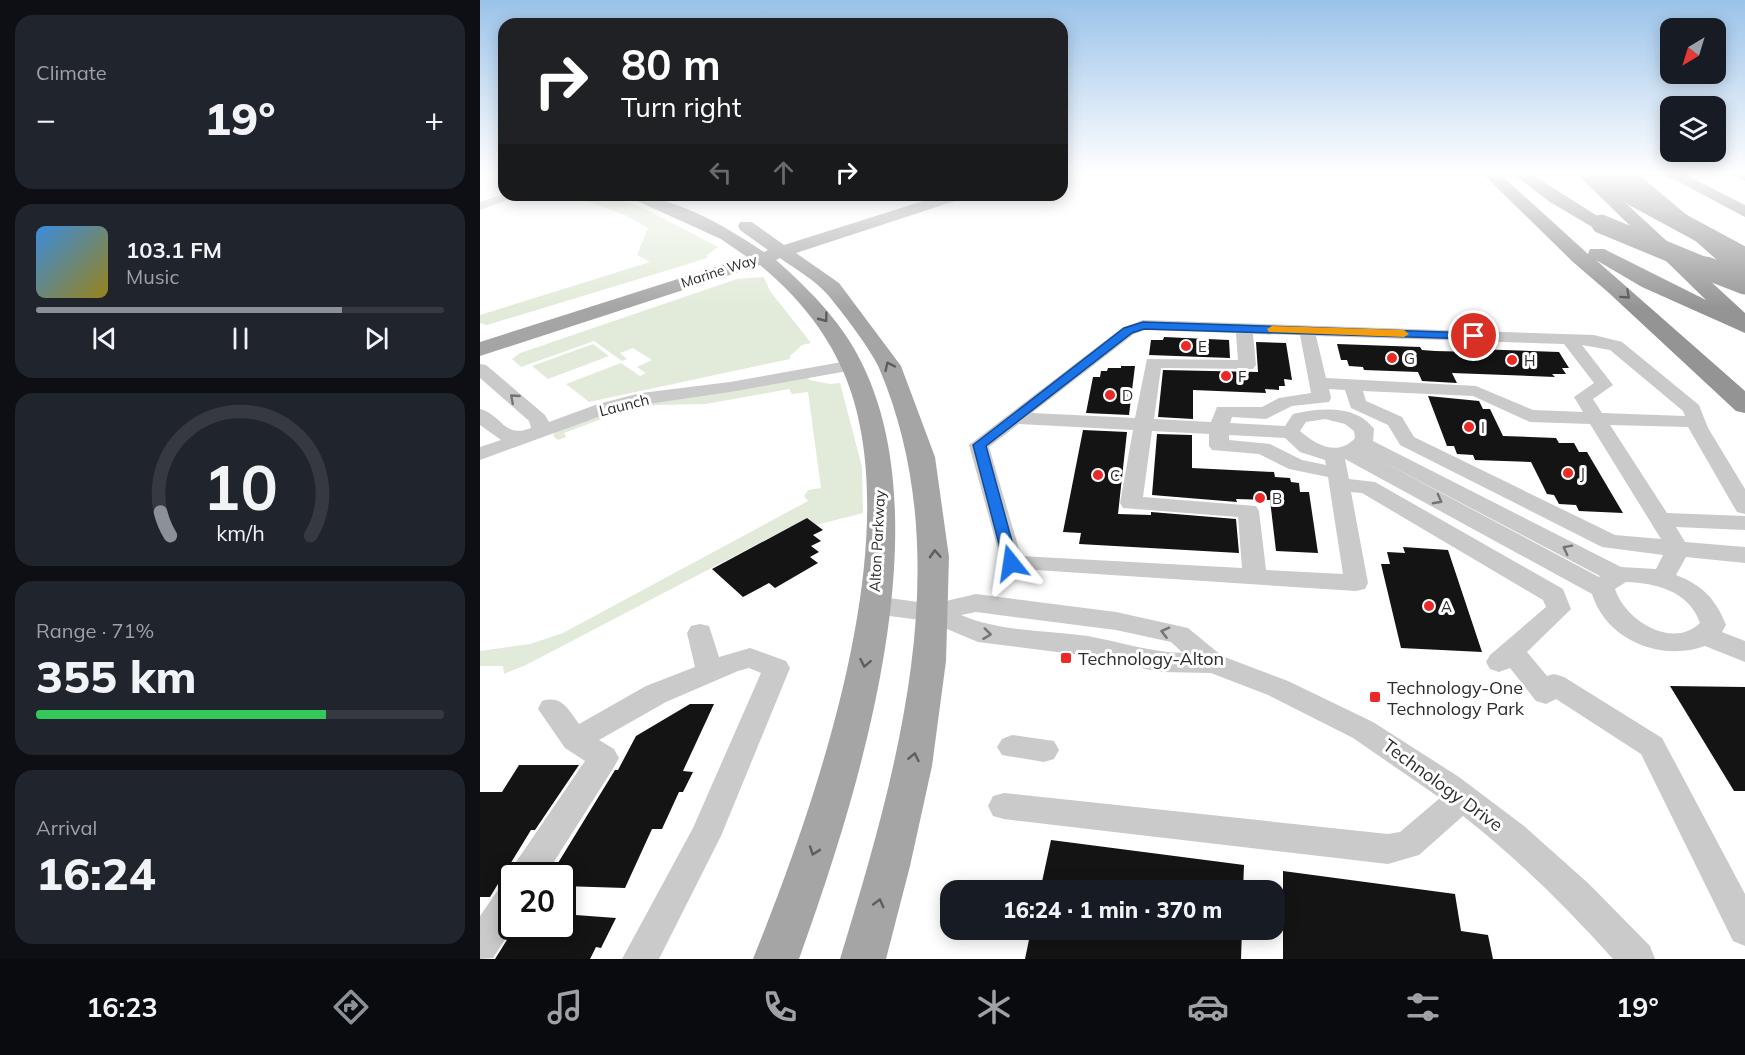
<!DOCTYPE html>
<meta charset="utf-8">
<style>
:root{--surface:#171b24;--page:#20242c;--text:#f1f3f6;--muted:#9ea1a6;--line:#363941;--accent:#8c9099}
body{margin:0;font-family:Mulish,sans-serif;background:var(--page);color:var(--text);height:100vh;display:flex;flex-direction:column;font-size:22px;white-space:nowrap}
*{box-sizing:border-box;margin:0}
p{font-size:20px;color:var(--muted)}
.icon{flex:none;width:33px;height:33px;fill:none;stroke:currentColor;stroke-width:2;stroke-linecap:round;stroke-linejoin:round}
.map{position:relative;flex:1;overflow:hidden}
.details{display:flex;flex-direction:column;gap:15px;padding:15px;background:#0d0f14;width:480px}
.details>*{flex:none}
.hud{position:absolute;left:18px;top:18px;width:570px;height:183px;border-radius:18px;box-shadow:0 3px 15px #0003;background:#202124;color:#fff;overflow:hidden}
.needle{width:39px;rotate:218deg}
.buttons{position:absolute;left:1180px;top:18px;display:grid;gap:12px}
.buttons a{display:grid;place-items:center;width:66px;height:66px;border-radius:12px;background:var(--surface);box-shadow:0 3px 15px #0003;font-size:30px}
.speed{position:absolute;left:18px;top:862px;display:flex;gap:12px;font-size:30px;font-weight:700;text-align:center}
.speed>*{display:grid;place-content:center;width:78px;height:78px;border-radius:50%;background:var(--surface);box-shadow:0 3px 15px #0003;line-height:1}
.speed .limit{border:3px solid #111;border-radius:9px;background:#fff;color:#111}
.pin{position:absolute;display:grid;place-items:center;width:51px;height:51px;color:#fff;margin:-26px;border:3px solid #fff;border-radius:50%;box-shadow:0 2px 6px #0007}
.me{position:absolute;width:66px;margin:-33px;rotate:345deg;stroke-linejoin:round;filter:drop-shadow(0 0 4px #0008)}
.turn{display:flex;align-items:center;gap:21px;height:126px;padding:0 24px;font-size:27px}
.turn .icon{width:78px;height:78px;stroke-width:2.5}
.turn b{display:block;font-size:42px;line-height:51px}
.lanes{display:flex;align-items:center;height:57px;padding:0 24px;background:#0003;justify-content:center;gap:30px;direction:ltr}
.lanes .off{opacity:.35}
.big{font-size:45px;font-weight:800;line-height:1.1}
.details .card{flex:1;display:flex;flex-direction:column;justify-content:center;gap:9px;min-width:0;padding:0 21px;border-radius:18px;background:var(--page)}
.details .dial{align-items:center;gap:0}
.dial svg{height:156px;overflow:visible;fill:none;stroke:var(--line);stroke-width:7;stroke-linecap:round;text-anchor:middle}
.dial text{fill:var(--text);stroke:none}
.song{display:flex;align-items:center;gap:18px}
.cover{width:72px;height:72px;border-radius:9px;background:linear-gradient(135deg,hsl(210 70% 55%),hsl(50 70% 35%))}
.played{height:6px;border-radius:3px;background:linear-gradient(90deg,var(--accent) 75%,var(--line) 75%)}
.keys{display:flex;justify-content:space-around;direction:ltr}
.heat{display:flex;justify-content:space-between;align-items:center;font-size:33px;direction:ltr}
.charge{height:9px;border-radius:4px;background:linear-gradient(90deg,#34c759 71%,var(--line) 0)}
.trip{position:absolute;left:460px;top:880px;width:345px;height:60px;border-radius:18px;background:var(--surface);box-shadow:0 3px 15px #0003;font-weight:800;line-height:60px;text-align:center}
.dock{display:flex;height:96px;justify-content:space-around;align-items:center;background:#090b0e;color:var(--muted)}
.dock .icon{width:42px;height:42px}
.dock .on{color:var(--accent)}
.dock b{font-size:27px;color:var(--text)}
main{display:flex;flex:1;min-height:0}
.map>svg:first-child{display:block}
.green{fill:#e2ebd9}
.building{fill:#141414}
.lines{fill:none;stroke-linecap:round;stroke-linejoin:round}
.minor{fill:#cacaca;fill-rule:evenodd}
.major{fill:#a5a5a5;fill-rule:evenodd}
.highway{fill:#949494;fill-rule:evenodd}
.highway-bridge-far1{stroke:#949494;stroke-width:19}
.highway-bridge{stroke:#949494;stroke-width:23}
.oneway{stroke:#515151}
.oneway2{stroke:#5d5d5d}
.oneway3{stroke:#747474}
.route{fill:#1a73e8;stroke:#114b97;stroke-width:1.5}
.slow{fill:#f59e0b}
.poi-dot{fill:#eb2927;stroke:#fff;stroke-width:2}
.labels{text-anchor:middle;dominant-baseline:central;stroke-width:6;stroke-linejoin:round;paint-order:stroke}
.far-street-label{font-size:14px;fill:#2d2d2d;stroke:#fff}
.poi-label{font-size:15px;fill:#2d2d2d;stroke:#fff;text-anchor:start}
.street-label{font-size:15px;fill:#2d2d2d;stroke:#fff}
.near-poi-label{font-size:18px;fill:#2d2d2d;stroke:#fff;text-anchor:start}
.near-street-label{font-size:18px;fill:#2d2d2d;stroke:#fff}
</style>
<main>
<section class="details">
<div class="card"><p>Climate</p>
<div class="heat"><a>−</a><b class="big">19°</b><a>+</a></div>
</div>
<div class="card">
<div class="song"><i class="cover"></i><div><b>103.1 FM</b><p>Music</p></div></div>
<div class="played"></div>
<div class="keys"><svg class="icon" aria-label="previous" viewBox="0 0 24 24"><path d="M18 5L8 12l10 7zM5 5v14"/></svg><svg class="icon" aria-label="pause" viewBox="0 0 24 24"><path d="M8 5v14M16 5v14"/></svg><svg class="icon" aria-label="next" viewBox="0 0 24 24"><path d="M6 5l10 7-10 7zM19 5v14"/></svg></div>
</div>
<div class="card dial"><svg viewBox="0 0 100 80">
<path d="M14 69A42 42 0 1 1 86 69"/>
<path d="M14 69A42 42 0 0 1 9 57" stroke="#8c9099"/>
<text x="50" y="56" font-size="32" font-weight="700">10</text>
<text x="50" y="72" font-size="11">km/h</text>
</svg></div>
<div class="card"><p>Range · 71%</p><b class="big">355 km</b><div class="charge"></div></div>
<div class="card"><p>Arrival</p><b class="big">16:24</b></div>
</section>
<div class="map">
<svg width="1265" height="959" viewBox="0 0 1265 959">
<rect width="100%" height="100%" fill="#fff"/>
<path class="green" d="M 88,195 L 123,195 L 159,206 L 238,247 L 226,256 L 229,257 L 208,264 L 7,325 L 0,323 L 0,315 L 170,262 L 157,255 L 168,228 L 143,214 Z
M 284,277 L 290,291 L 331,343 L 322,345 L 310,356 L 310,359 L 109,402 L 86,384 L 141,363 L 160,376 L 166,373 L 157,367 L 172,360 L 153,348 L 140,353 L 147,359 L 142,361 L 114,341 L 41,367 L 32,359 L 40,353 L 257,279 Z
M 113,344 L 129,356 L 68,379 L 52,366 Z
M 329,376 L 329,380 L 350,384 L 360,383 L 382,467 L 383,513 L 336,525 L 327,518 L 46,665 L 24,674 L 23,666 L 0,666 L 0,651 L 50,644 L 83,633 L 328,501 L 324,496 L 328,490 L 341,488 L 328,392 L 312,394 L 309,389 L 226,404 L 176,405 L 143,411 L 84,433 L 86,437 L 78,440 L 73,436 L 75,432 L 122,410 Z"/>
<path class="building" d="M 684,337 L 749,340 L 750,358 L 669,355 L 671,340 L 683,340 Z
M 776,342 L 806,343 L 812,380 L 804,379 L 805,386 L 799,386 L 799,390 L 785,389 L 786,393 L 713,390 L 713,419 L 678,417 L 683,370 L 778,372 Z
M 857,344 L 940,347 L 942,350 L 955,351 L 995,352 L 994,349 L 1079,352 L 1089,368 L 1082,368 L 1086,374 L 1072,374 L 1075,377 L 972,373 L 977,383 L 942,381 L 938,372 L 884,370 L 883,367 L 869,366 L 867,360 L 861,360 Z
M 641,366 L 655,366 L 649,415 L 606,413 L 613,377 L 620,377 L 621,371 L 627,371 L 628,368 L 641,368 Z
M 948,396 L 999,401 L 1003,409 L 1010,409 L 1023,436 L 1076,438 L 1079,443 L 1094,443 L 1099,452 L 1107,452 L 1143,513 L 1099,511 L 1096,505 L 1079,504 L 1074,495 L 1067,494 L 1051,462 L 995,460 L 993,455 L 977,454 L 974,446 L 967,446 Z
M 603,430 L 647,432 L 638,514 L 671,515 L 671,512 L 756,519 L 759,553 L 599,544 L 601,533 L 583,532 Z
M 677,434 L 712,435 L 712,468 L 794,472 L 795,477 L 810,478 L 811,482 L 819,483 L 820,492 L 829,492 L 838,553 L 796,551 L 790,500 L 756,499 L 757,502 L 672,495 Z
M 327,518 L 343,530 L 333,535 L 341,541 L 331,546 L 339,552 L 330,557 L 338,563 L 295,588 L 289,583 L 263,597 L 232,569 Z
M 923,547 L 968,550 L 1002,652 L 921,648 L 901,564 L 910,564 L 907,552 L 925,553 Z
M 1190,686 L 1265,687 L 1265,791 L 1254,791 Z
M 210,704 L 234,704 L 203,771 L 213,772 L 203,792 L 199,792 L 182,829 L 172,829 L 145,888 L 82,886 L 82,876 L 70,876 L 135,770 L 138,770 L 156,736 Z
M 39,765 L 99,765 L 55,830 L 51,830 L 10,897 L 0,897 L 0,792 L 22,792 Z
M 571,840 L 764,865 L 763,891 L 560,891 Z
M 803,871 L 975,894 L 981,931 L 1008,935 L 1013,959 L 803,959 Z
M 82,914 L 136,918 L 121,948 L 116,947 L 110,959 L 15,959 L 35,927 L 82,927 Z
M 551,930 L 762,930 L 761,959 L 545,959 Z"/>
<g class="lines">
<path class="minor" d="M 24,194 L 40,195 L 0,210 L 0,202 Z
M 663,320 L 1114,335 L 1142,342 L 1219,405 L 1228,428 L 1265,489 L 1265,514 L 1257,512 L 1254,507 L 1208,427 L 1130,425 L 1187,513 L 1265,516 L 1265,530 L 1196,527 L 1205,542 L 1265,547 L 1265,563 L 1206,557 L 1196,575 C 1222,585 1236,599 1246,625 L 1242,632 L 1265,641 L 1265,662 L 1225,646 C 1181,662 1126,640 1112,594 L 865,459 L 869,479 L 895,482 L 1083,589 L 1091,609 L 1047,652 L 1067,676 L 1074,674 L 1084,677 L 1182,738 L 1265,894 L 1265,946 L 1253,941 L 1161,754 L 1076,699 L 1066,704 L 1056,701 L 1030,668 L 1019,672 L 1010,669 L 1006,662 L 1010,655 L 1066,607 L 1063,600 L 882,493 L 871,492 L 888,583 L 885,589 L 876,591 L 523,568 L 489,445 L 642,328 ZM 665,330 L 756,333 L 758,360 L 667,359 L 655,418 L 552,413 L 654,334 ZM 773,334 L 820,335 L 831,393 L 799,398 L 782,407 L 737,407 L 731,422 L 674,419 L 681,368 L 773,369 L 776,365 ZM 836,336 L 1084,344 L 1114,383 L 1094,397 L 1103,412 L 1053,410 L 996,386 L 846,378 ZM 1102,345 L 1130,350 L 1203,411 L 1205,416 L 1122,413 L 1113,399 L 1133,385 ZM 849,389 L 865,390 L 871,408 L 908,425 L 920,445 L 1122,547 L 1183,555 L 1176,569 L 1141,567 L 893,441 L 894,429 C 876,404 839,408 813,414 L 805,426 L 750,423 L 752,417 L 786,419 L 812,406 L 849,402 L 851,398 ZM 883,391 L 993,396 L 1050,422 L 1110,424 L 1181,539 L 1135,535 L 934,437 L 922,417 L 886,401 ZM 845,419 L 865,424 L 874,431 L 875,438 C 858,457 836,445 820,431 L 826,422 ZM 539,424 L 653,430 L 640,503 L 643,508 L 758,517 L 762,568 L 541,556 L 509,447 ZM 672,431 L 729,434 L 729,446 L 732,450 L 779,454 L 809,469 L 848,477 L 863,574 L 786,570 L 779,511 L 776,506 L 663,497 ZM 749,435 L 805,438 L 820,452 L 845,460 L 846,465 L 822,460 L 790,444 L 749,440 ZM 892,456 L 1120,576 L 1119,577 ZM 1146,582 C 1176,583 1209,591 1220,623 C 1192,650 1145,620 1135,589 Z
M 373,360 L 379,361 L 382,365 L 379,369 L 250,392 L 161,405 L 132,412 L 0,460 L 0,447 L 21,440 L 0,425 L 0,409 C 23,415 23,439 51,428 L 49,421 L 0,378 L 0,364 L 6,365 L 65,415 L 69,422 L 118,404 L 161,393 L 250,382 Z
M 496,594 L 636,612 L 708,628 L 742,656 L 808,681 L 893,722 L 979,777 L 1044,826 L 1109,884 L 1170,946 L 1175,959 L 1133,959 C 1086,907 1038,859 983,816 L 939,855 L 908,864 L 524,819 L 513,816 L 508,806 L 513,796 L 524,793 L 908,834 L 920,832 L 960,798 L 873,738 L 788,695 L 731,673 L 680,672 L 608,656 L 498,642 L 448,621 L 394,614 L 385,611 L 382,605 L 385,599 L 394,596 L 453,604 ZM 496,612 L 636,630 L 691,642 L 703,653 C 670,652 640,642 608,636 C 565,630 521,632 481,615 Z
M 220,624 L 229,626 L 239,657 L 270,648 L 306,661 L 310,668 L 241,836 L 179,959 L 142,959 L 213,828 L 281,673 L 269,668 L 258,671 L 186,702 L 119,740 L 134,749 L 139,758 L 134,767 L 65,876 L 32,876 L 32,881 L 29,876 L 34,865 L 105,761 L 85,748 L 58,709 L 62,701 C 82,695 88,709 99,724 L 166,686 L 215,667 L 207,633 L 211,626 Z
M 532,735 L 574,741 L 579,750 L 574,759 L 564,762 L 522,755 L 517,747 L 522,739 Z
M 32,882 L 33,927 L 13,958 L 0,959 L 0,916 L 20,887 Z"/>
<path class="major" d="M 144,195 C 194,195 243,225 284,252 L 288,250 L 260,230 L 258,226 L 260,222 L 272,222 L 304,245 L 462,195 L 486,195 L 484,198 L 316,253 L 359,283 L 421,366 L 455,457 L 469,557 L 466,661 L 452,766 L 430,866 L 406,959 L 360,959 C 417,772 480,558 399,368 C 392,351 360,309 347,294 C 335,280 315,269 300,258 L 296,260 C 332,292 366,326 386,372 C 460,536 377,798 319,959 L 273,959 C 335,805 433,531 363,371 C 345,329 315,294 280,265 L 0,356 L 0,342 L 267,257 L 241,239 Z"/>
<path class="highway" d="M 1003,174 L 1020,174 L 1108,254 L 1110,249 L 1124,249 L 1226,300 L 1097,174 L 1114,174 L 1265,313 L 1265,333 L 1162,287 L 1116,260 L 1265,391 L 1265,413 L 1256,411 L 1129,293 L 1093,262 Z
M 1033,174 L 1051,174 L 1130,224 L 1121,230 L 1114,228 L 1070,202 Z
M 1141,174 L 1158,174 L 1265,264 L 1265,281 L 1258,279 Z
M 1184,174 L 1204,174 L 1265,205 L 1265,217 Z
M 1251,174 L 1265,174 L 1265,181 Z"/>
<path class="highway-bridge-far1" d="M 1124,174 L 1154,197 L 1265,257
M 1121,224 L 1230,269"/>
<path class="highway-bridge" d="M 1226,268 L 1265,283"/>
</g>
<defs><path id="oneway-chevron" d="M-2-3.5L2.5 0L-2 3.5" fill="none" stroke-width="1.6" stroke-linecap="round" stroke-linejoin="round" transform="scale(1.5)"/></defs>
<use class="oneway" href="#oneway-chevron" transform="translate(1146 295) rotate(42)"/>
<g class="oneway2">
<use href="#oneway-chevron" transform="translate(344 318) rotate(53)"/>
<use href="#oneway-chevron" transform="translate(409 366) rotate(-115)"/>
<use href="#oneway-chevron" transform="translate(455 554) rotate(-93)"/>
<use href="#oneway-chevron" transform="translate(385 663) rotate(101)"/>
<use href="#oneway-chevron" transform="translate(434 757) rotate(-78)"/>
<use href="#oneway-chevron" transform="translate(334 851) rotate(109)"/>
<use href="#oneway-chevron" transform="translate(399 903) rotate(-75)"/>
</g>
<g class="oneway3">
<use href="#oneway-chevron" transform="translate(34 398) rotate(-139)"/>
<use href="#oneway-chevron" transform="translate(958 500) rotate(28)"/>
<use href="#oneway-chevron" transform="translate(1087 549) rotate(-153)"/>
<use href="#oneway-chevron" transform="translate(685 632) rotate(-166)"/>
<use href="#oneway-chevron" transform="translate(507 634) rotate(7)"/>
</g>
<linearGradient id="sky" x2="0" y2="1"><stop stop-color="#9ac3ea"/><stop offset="0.56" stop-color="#fff"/><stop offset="1" stop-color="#fff" stop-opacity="0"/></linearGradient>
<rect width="1265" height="308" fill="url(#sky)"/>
<path class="route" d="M 663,322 L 994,333 L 999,336 L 994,339 L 664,329 L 652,333 L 506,446 L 538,563 L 536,567 L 525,567 L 493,445 L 644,328 Z"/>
<path class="slow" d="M 792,326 L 924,330 L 929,334 L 924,337 L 789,332 L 787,329 Z"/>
<g class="poi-dot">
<circle cx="706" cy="346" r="6"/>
<circle cx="912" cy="358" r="6"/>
<circle cx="1032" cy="360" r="6"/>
<circle cx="746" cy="376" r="6"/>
<circle cx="630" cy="395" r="6"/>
<circle cx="989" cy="427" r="6"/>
<circle cx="1088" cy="473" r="6"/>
<circle cx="618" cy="475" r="6"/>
<circle cx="780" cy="498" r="6"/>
<circle cx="949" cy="606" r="6"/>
<rect x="580" y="652" width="12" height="12" rx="3"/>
<rect x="889" y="691" width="12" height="12" rx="3"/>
</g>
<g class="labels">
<g class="far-street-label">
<text transform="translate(239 271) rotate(-18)">Marine Way</text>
</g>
<g class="poi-label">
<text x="718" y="346">E</text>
<text x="924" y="358">G</text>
<text x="1044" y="360">H</text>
<text x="758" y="376">F</text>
<text x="642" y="395">D</text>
<text x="1001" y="427">I</text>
<text x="1100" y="473">J</text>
<text x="630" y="475">C</text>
<text x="792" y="498">B</text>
<text x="961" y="606">A</text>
</g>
<g class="street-label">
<text transform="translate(144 405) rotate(-14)">Launch</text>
<text transform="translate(397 541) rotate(-87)">Alton Parkway</text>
</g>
<g class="near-poi-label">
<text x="598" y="658">Technology-Alton</text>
<text x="907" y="687">Technology-One<tspan x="907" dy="21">Technology Park</tspan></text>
</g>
<g class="near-street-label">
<text transform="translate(963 785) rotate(36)">Technology Drive</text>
</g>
</g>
</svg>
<div class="buttons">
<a><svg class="needle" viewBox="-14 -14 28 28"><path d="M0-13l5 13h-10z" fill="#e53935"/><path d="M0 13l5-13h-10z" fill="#9ea1a6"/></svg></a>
<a><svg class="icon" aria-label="layers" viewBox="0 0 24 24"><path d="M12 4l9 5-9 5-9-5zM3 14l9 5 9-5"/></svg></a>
</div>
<div class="speed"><div class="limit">20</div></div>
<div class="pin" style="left:994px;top:336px;background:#d93025"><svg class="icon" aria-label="arrive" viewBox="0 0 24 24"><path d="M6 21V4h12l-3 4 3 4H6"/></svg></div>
<svg class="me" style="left:531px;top:563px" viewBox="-20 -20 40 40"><path d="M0-17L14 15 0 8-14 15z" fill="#1a73e8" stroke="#fff" stroke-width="4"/></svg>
<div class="trip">16:24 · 1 min · 370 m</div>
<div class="hud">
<div class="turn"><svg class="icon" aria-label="right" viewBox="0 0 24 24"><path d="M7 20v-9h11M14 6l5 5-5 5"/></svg><div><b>80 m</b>Turn right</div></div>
<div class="lanes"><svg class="icon off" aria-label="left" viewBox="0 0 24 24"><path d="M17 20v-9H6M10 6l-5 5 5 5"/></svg><svg class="icon off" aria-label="ahead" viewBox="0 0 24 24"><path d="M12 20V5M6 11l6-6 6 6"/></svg><svg class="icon" aria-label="right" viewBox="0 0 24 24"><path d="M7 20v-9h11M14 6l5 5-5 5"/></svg></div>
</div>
</div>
</main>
<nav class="dock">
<b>16:23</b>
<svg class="icon on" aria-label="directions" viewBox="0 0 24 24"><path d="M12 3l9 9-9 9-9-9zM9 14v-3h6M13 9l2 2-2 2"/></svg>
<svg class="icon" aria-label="music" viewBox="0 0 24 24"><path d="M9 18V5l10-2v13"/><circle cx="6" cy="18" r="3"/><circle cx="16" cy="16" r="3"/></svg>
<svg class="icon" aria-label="phone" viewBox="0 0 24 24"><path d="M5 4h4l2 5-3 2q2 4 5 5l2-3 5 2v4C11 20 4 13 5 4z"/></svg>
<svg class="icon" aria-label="climate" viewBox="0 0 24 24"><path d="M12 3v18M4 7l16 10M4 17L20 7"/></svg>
<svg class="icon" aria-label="car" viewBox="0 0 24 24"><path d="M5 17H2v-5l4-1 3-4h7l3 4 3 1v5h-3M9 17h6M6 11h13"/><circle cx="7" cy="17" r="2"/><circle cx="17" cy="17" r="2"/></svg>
<svg class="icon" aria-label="filters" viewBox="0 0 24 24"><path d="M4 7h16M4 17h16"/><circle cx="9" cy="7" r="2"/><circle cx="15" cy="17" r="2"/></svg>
<b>19°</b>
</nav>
